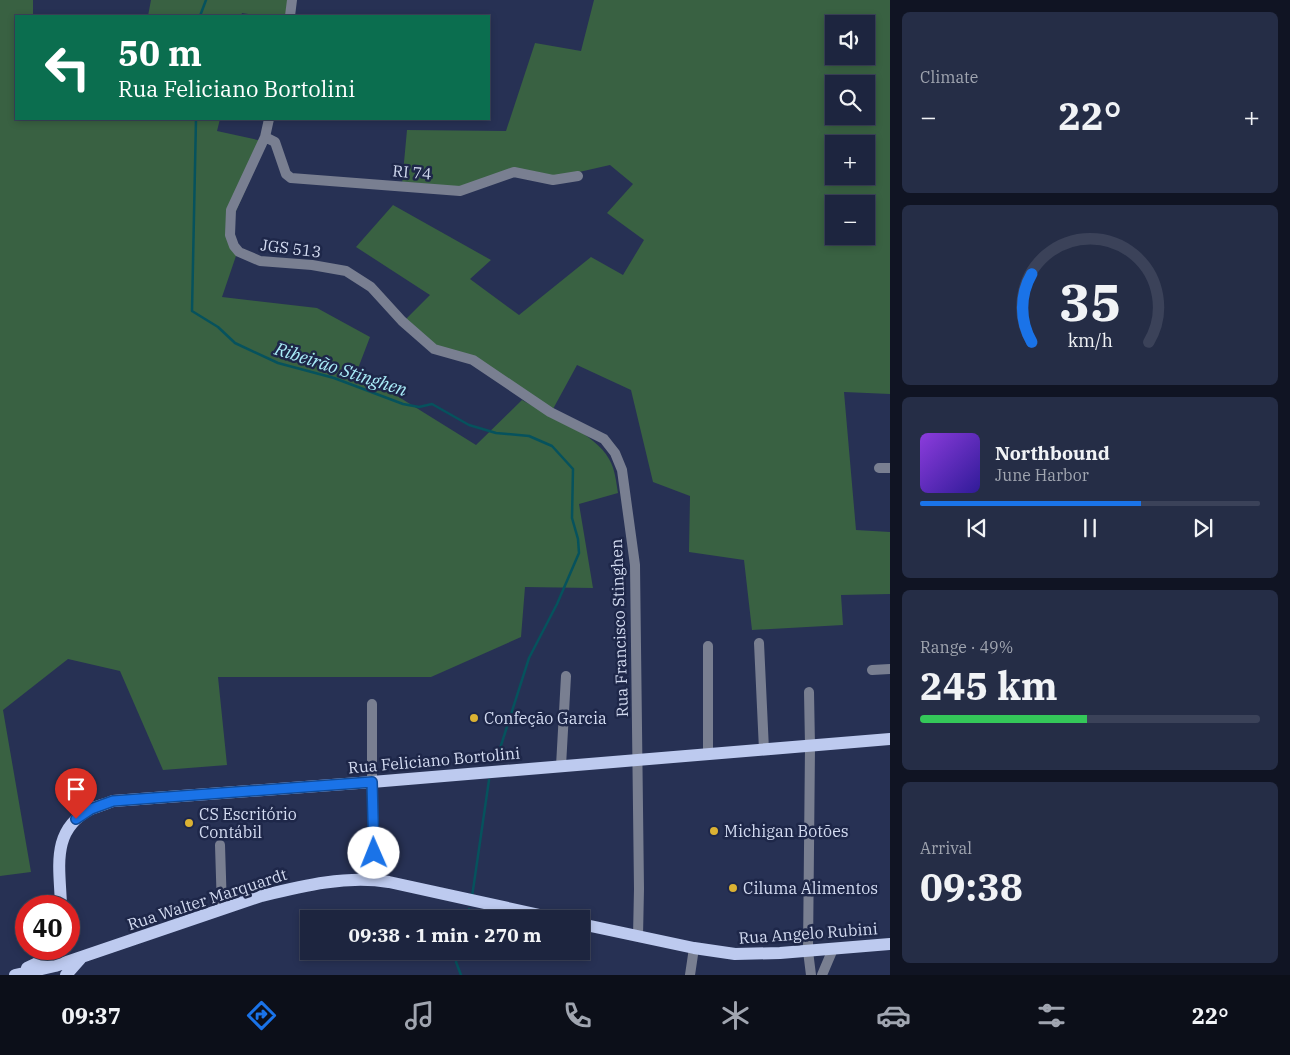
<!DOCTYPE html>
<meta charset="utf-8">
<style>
:root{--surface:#1d253f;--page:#252d46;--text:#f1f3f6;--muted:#a0a5b0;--line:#3b4259;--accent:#1a73e8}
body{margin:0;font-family:"IBM Plex Serif",serif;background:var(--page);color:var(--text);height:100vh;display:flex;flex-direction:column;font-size:19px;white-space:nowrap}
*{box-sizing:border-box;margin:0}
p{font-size:16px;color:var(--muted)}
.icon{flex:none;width:28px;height:28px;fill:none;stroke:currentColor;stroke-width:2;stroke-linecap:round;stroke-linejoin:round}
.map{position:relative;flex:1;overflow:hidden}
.sheet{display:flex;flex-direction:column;gap:12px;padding:12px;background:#101423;width:400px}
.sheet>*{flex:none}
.top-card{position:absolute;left:15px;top:15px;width:475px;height:105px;border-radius:0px;box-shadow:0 2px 8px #0003,0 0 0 1px var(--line);background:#0b6e4f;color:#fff;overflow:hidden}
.tools{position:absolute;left:825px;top:15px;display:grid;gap:10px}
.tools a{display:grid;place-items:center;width:50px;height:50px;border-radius:0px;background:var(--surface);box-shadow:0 2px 8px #0003,0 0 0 1px var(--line);font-size:25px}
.speed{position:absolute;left:15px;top:895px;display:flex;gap:10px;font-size:25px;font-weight:700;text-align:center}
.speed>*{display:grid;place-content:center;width:65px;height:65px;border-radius:50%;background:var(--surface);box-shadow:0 2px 8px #0003,0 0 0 1px var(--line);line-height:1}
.speed .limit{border:8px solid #d22;background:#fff;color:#111}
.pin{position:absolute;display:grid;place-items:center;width:42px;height:42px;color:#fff;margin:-51px -21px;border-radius:50% 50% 50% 0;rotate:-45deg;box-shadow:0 0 5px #0007}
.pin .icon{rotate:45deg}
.me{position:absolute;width:55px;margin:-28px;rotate:359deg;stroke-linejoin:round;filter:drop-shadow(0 0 4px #0008)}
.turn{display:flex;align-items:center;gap:18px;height:105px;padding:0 20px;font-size:22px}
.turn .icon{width:65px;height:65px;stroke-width:2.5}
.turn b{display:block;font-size:35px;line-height:42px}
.big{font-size:38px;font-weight:700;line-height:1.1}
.sheet .card{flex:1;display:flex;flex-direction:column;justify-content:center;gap:8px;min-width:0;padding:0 18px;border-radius:8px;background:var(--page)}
.sheet .dial{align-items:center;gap:0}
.dial svg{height:130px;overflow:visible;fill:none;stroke:var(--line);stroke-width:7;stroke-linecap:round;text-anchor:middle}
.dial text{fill:var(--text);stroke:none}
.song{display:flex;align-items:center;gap:15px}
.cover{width:60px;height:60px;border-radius:8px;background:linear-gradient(135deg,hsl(270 70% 55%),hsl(250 70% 35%))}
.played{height:5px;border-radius:2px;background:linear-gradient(90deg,var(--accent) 65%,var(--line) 65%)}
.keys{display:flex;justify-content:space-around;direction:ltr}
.heat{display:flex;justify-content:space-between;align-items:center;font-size:28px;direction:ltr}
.charge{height:8px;border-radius:4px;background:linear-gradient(90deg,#34c759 49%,var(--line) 0)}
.trip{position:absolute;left:300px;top:910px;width:290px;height:50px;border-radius:0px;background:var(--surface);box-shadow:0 2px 8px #0003,0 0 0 1px var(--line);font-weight:700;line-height:50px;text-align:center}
.tabs{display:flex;height:80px;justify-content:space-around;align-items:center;background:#0c0f19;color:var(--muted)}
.tabs .icon{width:35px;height:35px}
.tabs .active{color:var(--accent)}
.tabs b{font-size:22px;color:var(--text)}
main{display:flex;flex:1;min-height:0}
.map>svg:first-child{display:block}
.green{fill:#396142;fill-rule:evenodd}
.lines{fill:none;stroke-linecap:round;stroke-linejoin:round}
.stream{stroke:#06525d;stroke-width:2.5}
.minor{stroke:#797f91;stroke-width:10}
.tertiary{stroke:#797f91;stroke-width:10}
.primary{stroke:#bdcaef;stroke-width:12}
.route-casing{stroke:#114b97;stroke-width:12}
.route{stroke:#1a73e8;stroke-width:9}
.poi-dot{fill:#dbb233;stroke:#1e2749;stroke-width:2}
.labels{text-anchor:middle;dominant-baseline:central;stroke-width:5;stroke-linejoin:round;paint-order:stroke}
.street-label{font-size:16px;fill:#d3dbf1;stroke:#1e2749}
.poi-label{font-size:16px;fill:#d3dbf1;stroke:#1e2749;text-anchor:start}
.water-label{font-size:18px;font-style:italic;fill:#aaedf9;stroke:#1e2749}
</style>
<main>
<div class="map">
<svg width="890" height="975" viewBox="0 0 890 975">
<rect width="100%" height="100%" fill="#273154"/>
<path class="green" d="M 0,0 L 33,0 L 33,16 L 16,16 L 16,119 L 119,119 L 129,121 L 130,119 L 220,119 L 217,131 L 267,142 L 232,220 L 238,250 L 222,297 L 317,308 L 370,337 L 357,371 L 476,445 L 522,400 C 547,414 596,434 609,459 C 615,469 616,481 618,493 L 579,504 L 593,588 L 525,587 L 521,637 L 431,677 L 218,677 L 227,765 L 163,770 L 120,671 L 68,659 L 3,710 L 31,872 L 0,876 Z
M 151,0 L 291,0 L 289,16 L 260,16 L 242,13 L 241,16 L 148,16 Z
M 594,0 L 890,0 L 890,394 L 844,392 L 856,530 L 890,532 L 890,594 L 841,595 L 843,625 L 752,630 L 744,560 L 689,552 L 690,496 L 653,482 L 631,390 L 577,365 L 553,409 L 492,368 L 436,347 L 406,319 L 430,295 L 356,247 L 393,205 L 491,260 L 470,279 L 519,315 L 591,257 L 623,275 L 644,240 L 607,213 L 633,184 L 610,165 L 557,177 L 512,170 L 461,188 L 402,184 L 407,130 L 506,131 L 535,43 L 581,51 ZM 834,24 L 866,24 L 866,56 L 834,56 ZM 834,84 L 866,84 L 866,116 L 834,116 ZM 834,144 L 866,144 L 866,176 L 834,176 ZM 834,204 L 866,204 L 866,236 L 834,236 Z"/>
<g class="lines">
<path class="stream" d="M 200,16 L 206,0
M 196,119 L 192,311 L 218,327 L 235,343 L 278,363 L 334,378 L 403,404 L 419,407 L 432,404 L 469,425 L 496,433 L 529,436 L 552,446 L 573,469 L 572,518 L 578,539 L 579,553 L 557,604 L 529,658 L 497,758
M 472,897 L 489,780
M 467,919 L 469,909
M 459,951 L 456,962 L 461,975"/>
<path class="minor" d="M 290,16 L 292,0
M 269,119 L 265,137 L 231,210 L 230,235 L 234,246 L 239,252 L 260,261 L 312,265 L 346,271 L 371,287 L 402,321 L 434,349 L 473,360 L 550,412 L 604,439 L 615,453 L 622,470 L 635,565 L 639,889 L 638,936
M 265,137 L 275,142 L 286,174 L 291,178 L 460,191 L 514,172 L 553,180 L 578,176
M 879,468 L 890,468
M 759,643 L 764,750
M 872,670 L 890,669
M 809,692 L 810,746 L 808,951 L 811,975
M 372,704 L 372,782
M 708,754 L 708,646
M 561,766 L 566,676
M 220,845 L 222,909
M 690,975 L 694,948
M 822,975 L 833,949"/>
<path class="tertiary" d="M 372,782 L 374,880"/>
<path class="primary" d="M 61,906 C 60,868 50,830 91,809 C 98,806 106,804 113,801 L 372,782 L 890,739
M 581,924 L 694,948 L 735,954 L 780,953 L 890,944
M 27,968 L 46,959 L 55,949
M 15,975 L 55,966 L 261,896 C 302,886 346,875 389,882 L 558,919
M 66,975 L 81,958"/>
</g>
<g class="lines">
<g class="route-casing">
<path id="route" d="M 76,819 L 91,809 L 113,801 L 372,782 L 374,853"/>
</g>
<use href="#route" class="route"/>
</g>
<g class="poi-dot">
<circle cx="474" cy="718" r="5"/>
<circle cx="189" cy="823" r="5"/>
<circle cx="714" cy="831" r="5"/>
<circle cx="733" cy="888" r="5"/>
</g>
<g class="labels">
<g class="street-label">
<text transform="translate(412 172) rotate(5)">RI 74</text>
<text transform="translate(291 248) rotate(7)">JGS 513</text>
<text transform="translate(619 628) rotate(-92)">Rua Francisco Stinghen</text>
<text transform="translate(434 760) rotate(-5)">Rua Feliciano Bortolini</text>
<text transform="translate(207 899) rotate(-18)">Rua Walter Marquardt</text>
<text transform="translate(808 933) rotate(-4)">Rua Angelo Rubini</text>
</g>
<g class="poi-label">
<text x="484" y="718">Confeção Garcia</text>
<text x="199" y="814">CS Escritório<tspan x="199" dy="18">Contábil</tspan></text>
<text x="724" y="831">Michigan Botões</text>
<text x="743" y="888">Ciluma Alimentos</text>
</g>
<g class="water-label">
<text transform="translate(341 369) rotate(18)">Ribeirão Stinghen</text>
</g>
</g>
</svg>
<div class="tools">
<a><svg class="icon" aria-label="sound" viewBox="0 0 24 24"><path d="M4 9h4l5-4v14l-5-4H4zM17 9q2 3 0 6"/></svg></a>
<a><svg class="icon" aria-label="search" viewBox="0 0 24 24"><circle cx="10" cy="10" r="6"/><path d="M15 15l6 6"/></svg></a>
<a>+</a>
<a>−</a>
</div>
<div class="speed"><div class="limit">40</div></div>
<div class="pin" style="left:76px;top:819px;background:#d93025"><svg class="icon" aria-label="arrive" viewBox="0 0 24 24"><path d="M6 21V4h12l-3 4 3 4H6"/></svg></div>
<svg class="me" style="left:374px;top:853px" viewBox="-20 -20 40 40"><circle r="19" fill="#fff"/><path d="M0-13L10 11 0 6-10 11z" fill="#1a73e8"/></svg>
<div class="trip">09:38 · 1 min · 270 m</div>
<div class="top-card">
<div class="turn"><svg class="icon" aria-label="left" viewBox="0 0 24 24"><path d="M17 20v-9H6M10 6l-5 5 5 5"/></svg><div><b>50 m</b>Rua Feliciano Bortolini</div></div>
</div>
</div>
<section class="sheet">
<div class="card"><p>Climate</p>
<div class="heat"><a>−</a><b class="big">22°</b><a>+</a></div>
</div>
<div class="card dial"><svg viewBox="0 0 100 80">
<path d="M14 69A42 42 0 1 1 86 69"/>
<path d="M14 69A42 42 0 0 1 14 27" stroke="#1a73e8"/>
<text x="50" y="56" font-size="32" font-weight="700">35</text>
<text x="50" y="72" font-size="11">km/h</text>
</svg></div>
<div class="card">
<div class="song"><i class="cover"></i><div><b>Northbound</b><p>June Harbor</p></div></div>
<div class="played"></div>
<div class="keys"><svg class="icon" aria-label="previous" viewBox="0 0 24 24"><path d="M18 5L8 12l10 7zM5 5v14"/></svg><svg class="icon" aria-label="pause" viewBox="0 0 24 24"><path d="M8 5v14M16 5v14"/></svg><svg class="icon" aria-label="next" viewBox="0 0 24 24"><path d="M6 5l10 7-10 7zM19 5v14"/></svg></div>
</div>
<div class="card"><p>Range · 49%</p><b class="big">245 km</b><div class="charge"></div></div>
<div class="card"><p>Arrival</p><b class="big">09:38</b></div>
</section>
</main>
<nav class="tabs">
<b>09:37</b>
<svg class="icon active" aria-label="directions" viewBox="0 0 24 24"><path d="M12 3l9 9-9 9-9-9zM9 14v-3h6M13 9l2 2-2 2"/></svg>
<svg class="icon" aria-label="music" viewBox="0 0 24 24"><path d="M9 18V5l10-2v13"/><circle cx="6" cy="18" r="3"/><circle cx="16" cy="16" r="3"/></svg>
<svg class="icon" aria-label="phone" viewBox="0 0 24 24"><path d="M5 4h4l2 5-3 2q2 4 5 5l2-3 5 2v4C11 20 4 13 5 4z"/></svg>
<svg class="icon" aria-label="climate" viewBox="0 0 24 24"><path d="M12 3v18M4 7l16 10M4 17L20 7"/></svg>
<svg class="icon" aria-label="car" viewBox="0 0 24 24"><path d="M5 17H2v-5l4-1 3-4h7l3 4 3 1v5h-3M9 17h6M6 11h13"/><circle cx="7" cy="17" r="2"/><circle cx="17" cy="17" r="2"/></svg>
<svg class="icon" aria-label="filters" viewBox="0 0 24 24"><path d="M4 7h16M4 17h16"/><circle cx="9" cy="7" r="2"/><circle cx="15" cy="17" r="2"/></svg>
<b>22°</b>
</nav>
